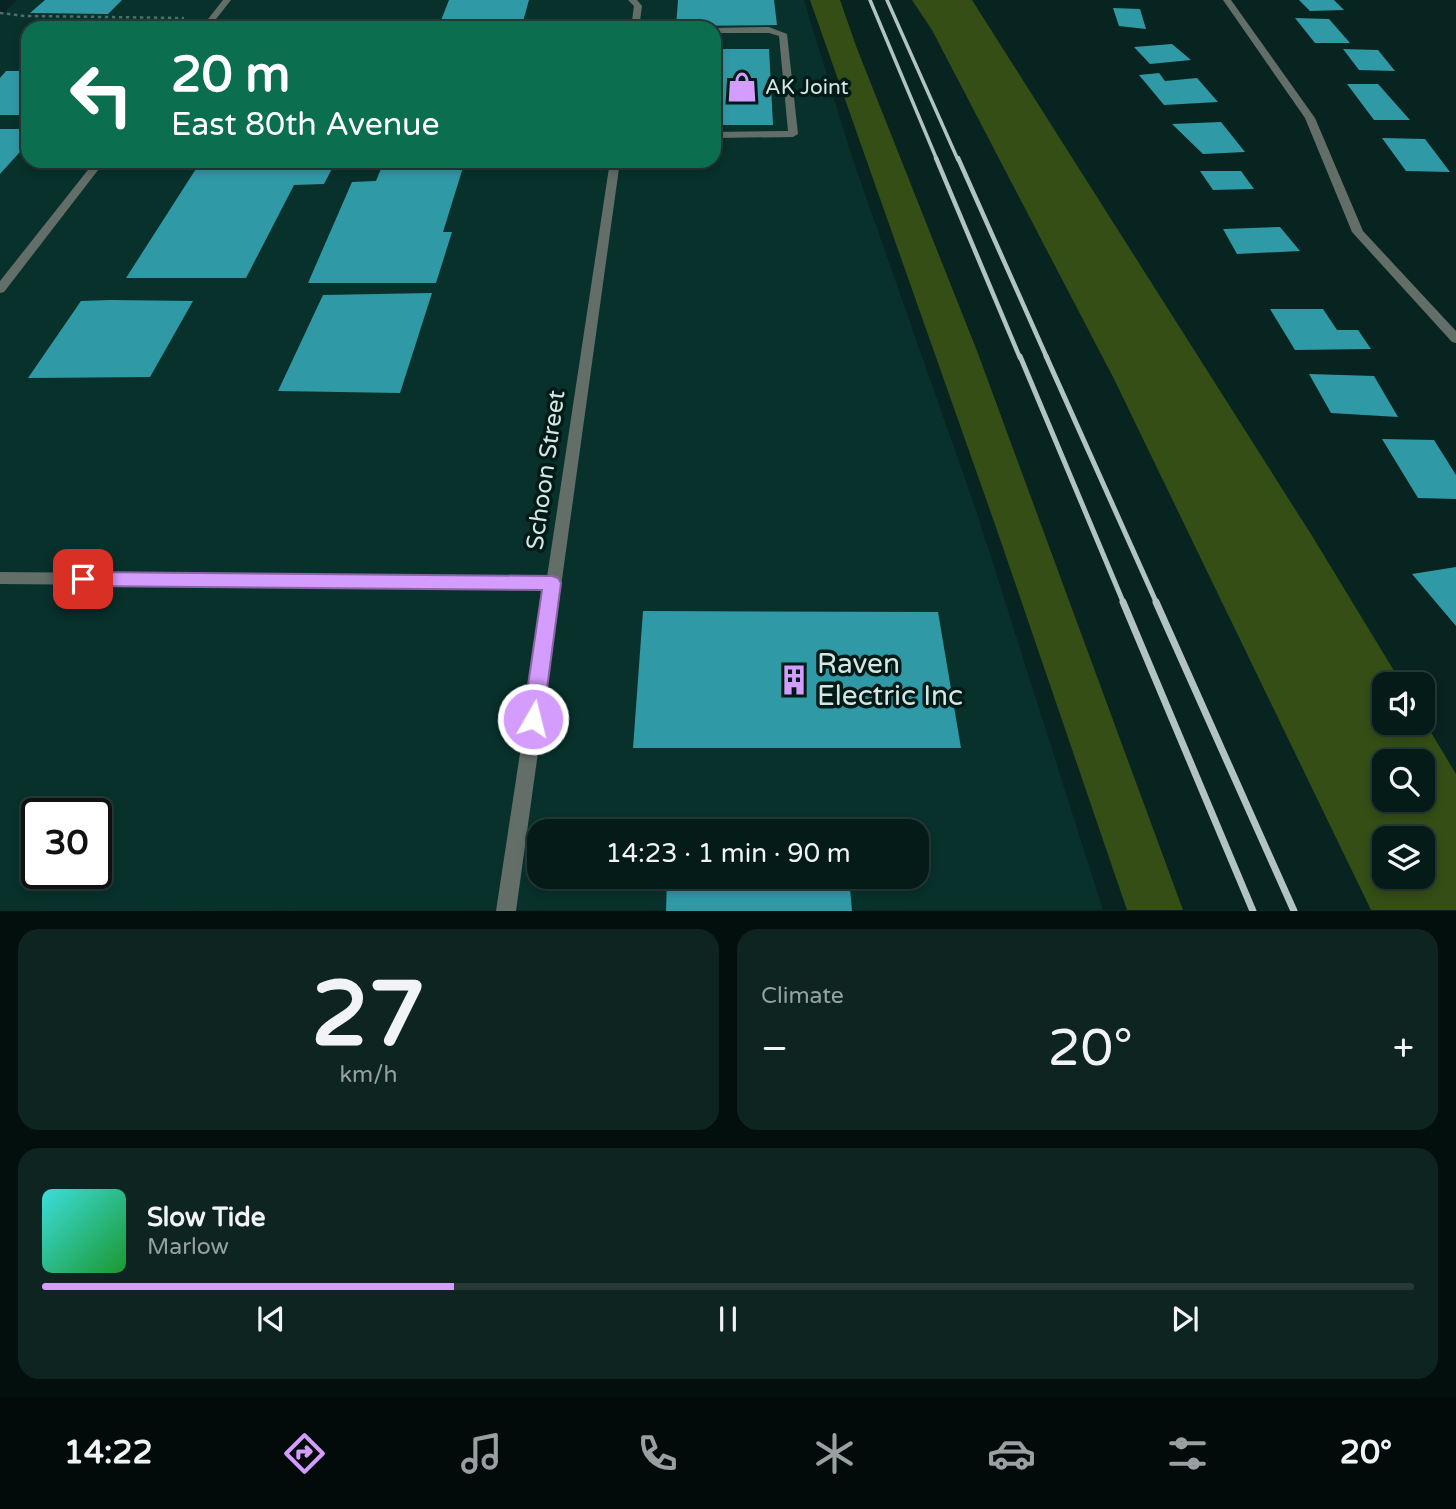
<!DOCTYPE html>
<meta charset="utf-8">
<style>
:root{--surface:#051b18;--page:#0e2421;--text:#f1f3f6;--muted:#97a1a2;--line:#263937;--accent:#d39cfd}
body{margin:0;font-family:"Varela Round",sans-serif;background:var(--page);color:var(--text);height:100vh;display:flex;flex-direction:column;font-size:26px;white-space:nowrap}
*{box-sizing:border-box;margin:0}
p{font-size:23px;color:var(--muted)}
.icon{flex:none;width:38px;height:38px;fill:none;stroke:currentColor;stroke-width:2;stroke-linecap:round;stroke-linejoin:round}
.map{position:relative;height:911px;overflow:hidden}
.sheet{display:flex;flex-direction:column;gap:18px;padding:18px;background:#030f0d;flex:1}
.sheet>*{flex:none}
.hud{position:absolute;left:21px;top:21px;width:700px;height:147px;border-radius:21px;box-shadow:0 4px 10px #0003,0 0 0 2px var(--line);background:#0b6e4f;color:#fff;overflow:hidden}
.tools{position:absolute;left:1372px;top:672px;display:grid;gap:14px}
.tools a{display:grid;place-items:center;width:63px;height:63px;border-radius:14px;background:var(--surface);box-shadow:0 4px 10px #0003,0 0 0 2px var(--line);font-size:35px}
.speed{position:absolute;left:21px;top:798px;display:flex;gap:14px;font-size:35px;font-weight:700;text-align:center}
.speed>*{display:grid;place-content:center;width:91px;height:91px;border-radius:50%;background:var(--surface);box-shadow:0 4px 10px #0003,0 0 0 2px var(--line);line-height:1}
.speed .limit{border:4px solid #111;border-radius:10px;background:#fff;color:#111}
.pin{position:absolute;display:grid;place-items:center;width:60px;height:60px;color:#fff;margin:-30px;border-radius:14px;box-shadow:0 4px 10px #0006}
.me{position:absolute;width:77px;margin:-38px;rotate:8deg;stroke-linejoin:round;filter:drop-shadow(0 0 5px #0008)}
.turn{display:flex;align-items:center;gap:24px;height:147px;padding:0 35px;font-size:32px}
.turn .icon{width:91px;height:91px;stroke-width:2.5}
.turn b{display:block;font-size:49px;line-height:60px}
.big{font-size:52px;font-weight:600;line-height:1.1}
.sheet .widget{flex:1;display:flex;flex-direction:column;justify-content:center;gap:10px;min-width:0;padding:0 24px;border-radius:21px;background:var(--page)}
.sheet .dial{align-items:center;gap:0}
.dial b{font-size:91px;line-height:1}
.song{display:flex;align-items:center;gap:21px}
.cover{width:84px;height:84px;border-radius:10px;background:linear-gradient(135deg,hsl(180 70% 55%),hsl(130 70% 35%))}
.played{height:7px;border-radius:4px;background:linear-gradient(90deg,var(--accent) 30%,var(--line) 30%)}
.keys{display:flex;justify-content:space-around;direction:ltr}
.heat{display:flex;justify-content:space-between;align-items:center;font-size:38px;direction:ltr}
.sheet .tiles{flex:1;display:grid;gap:18px;grid-template-columns:1fr 1fr}
.widget:last-child{grid-column:span 2}
.trip{position:absolute;left:527px;top:819px;width:402px;height:70px;border-radius:21px;background:var(--surface);box-shadow:0 4px 10px #0003,0 0 0 2px var(--line);font-weight:600;line-height:70px;text-align:center}
.tabs{display:flex;height:112px;justify-content:space-around;align-items:center;background:#020b0a;color:var(--muted)}
.tabs .icon{width:49px;height:49px}
.tabs .current{color:var(--accent)}
.tabs b{font-size:32px;color:var(--text)}
.map>svg:first-child{display:block}
.built{fill:#08312c;fill-rule:evenodd}
.green{fill:#344e16;fill-rule:evenodd}
.building{fill:#3099a6}
.lines{fill:none;stroke-linecap:round;stroke-linejoin:round}
.path{stroke:#546c68;stroke-width:2.5;stroke-dasharray:3.5 3.5;stroke-linecap:butt}
.service{fill:#646e68;fill-rule:evenodd}
.minor{fill:#646e68;fill-rule:evenodd}
.tertiary{fill:#646e68;fill-rule:evenodd}
.rail-far3{stroke:#b2c4c1;stroke-width:3.5}
.rail-far2{stroke:#b2c4c1;stroke-width:4.5}
.rail-far1{stroke:#b2c4c1;stroke-width:5}
.rail{stroke:#b2c4c1;stroke-width:7}
.route{fill:#d39cfd;stroke:#8965a4;stroke-width:2}
.labels{text-anchor:middle;dominant-baseline:central;stroke-width:7;stroke-linejoin:round;paint-order:stroke}
.far-poi-label{font-size:21px;fill:#d6e6e3;stroke:#001b17;text-anchor:start}
.street-label{font-size:24px;fill:#d6e6e3;stroke:#001b17}
.near-poi-label{font-size:28px;fill:#d6e6e3;stroke:#001b17;text-anchor:start}
</style>
<div class="map">
<svg width="1456" height="911" viewBox="0 0 1456 911">
<rect width="100%" height="100%" fill="#072420"/>
<path class="built" d="M 17,0 L 804,0 L 852,157 L 977,513 L 1103,910 L 0,911 L 0,16 ZM 28,28 L 714,28 L 714,161 L 28,161 ZM 37,814 L 96,814 L 96,873 L 37,873 ZM 539,831 L 917,831 L 917,877 L 539,877 Z"/>
<path class="green" d="M 810,0 L 840,0 L 856,46 L 977,351 L 1183,910 L 1127,910 L 998,533 Z
M 912,0 L 972,0 L 1314,539 L 1402,684 L 1384,684 L 1384,723 L 1423,723 L 1423,719 L 1456,774 L 1456,910 L 1371,910 L 1114,379 L 932,30 ZM 1384,761 L 1423,761 L 1423,800 L 1384,800 ZM 1384,838 L 1423,838 L 1423,877 L 1384,877 Z"/>
<path class="building" d="M 45,0 L 122,0 L 108,14 L 30,13 Z
M 449,0 L 529,0 L 522,25 L 550,25 L 550,28 L 438,28 Z
M 678,0 L 774,0 L 777,25 L 676,26 Z
M 1299,0 L 1334,0 L 1344,10 L 1310,11 Z
M 1113,8 L 1140,9 L 1146,29 L 1119,26 Z
M 1295,18 L 1329,19 L 1350,43 L 1315,43 Z
M 55,25 L 134,25 L 131,28 L 51,28 Z
M 1172,44 L 1191,60 L 1150,64 L 1134,47 Z
M 714,49 L 769,49 L 773,125 L 714,125 Z
M 1343,49 L 1378,50 L 1395,71 L 1359,70 Z
M 6,71 L 28,71 L 28,115 L 0,115 L 0,78 Z
M 1159,73 L 1165,81 L 1197,78 L 1218,102 L 1164,105 L 1139,75 Z
M 1347,84 L 1378,84 L 1410,120 L 1374,120 Z
M 1221,122 L 1245,152 L 1203,154 L 1172,124 Z
M 0,129 L 28,129 L 28,143 L 0,174 Z
M 1382,138 L 1425,139 L 1450,172 L 1406,171 Z
M 201,161 L 336,161 L 324,184 L 294,185 L 246,278 L 126,278 Z
M 384,161 L 465,161 L 443,232 L 452,232 L 436,283 L 308,283 L 352,182 L 376,181 Z
M 1200,171 L 1241,171 L 1254,189 L 1213,190 Z
M 1280,227 L 1300,251 L 1237,254 L 1223,229 Z
M 432,293 L 400,393 L 278,391 L 323,295 Z
M 81,301 L 110,300 L 193,301 L 150,377 L 28,378 Z
M 1270,309 L 1323,309 L 1337,330 L 1358,330 L 1371,349 L 1295,350 Z
M 1309,374 L 1374,376 L 1398,417 L 1331,413 Z
M 1382,439 L 1434,440 L 1456,475 L 1456,499 L 1418,498 Z
M 1456,567 L 1456,626 L 1412,574 Z
M 643,611 L 938,612 L 961,748 L 633,748 Z
M 667,877 L 849,877 L 852,911 L 666,911 Z"/>
<g class="lines">
<path class="path" d="M 0,13 L 25,16 L 184,18"/>
<path class="service" d="M 769,27 L 787,34 L 798,134 L 793,137 L 714,138 L 714,132 L 788,131 L 779,36 L 769,33 L 714,33 L 714,28 L 712,28 Z"/>
<path class="minor" d="M 628,0 L 637,0 L 642,6 L 639,28 L 631,28 L 634,6 Z
M 1223,0 L 1231,0 L 1315,118 L 1363,231 L 1456,331 L 1456,343 L 1452,342 L 1352,232 L 1305,118 Z
M 610,161 L 620,161 L 516,911 L 496,911 L 545,589 L 0,584 L 0,572 L 547,577 Z"/>
<path class="tertiary" d="M 223,0 L 231,0 L 209,28 L 201,28 Z
M 95,161 L 105,161 L 4,292 L 0,293 L 0,281 Z"/>
<path class="rail-far3" d="M 870,0 L 937,160
M 887,0 L 958,160"/>
<path class="rail-far2" d="M 936,158 L 1020,358
M 958,158 L 1047,358"/>
<path class="rail-far1" d="M 1020,356 L 1124,604
M 1046,356 L 1157,604"/>
<path class="rail" d="M 1123,602 L 1253,911
M 1156,602 L 1294,911"/>
</g>
<path class="route" d="M 83,572 L 552,576 L 558,578 L 561,583 L 543,719 L 540,725 L 533,728 L 526,725 L 523,719 L 542,590 L 83,586 L 77,584 L 74,579 L 77,574 Z"/>
<defs>
<g id="shop-bare" transform="scale(2.415)"><path d="M-5-2.5h2.3a2.7 3.5 0 0 1 5.4 0H5L5.5 6h-11ZM-1.5-2.5h3a1.5 2.3 0 0 0-3 0Z" fill="#d39cfd" stroke="#001b17" stroke-width="2.5" paint-order="stroke"/></g>
<g id="building-bare" transform="scale(2.415)"><path d="M-4-6H4V6H1V3H-1V6H-4ZM-2.5-4.3h1.7v1.8h-1.7ZM.8-4.3h1.7v1.8H.8ZM-2.5-1h1.7V.8h-1.7ZM.8-1h1.7V.8H.8Z" fill="#d39cfd" stroke="#001b17" stroke-width="2.5" paint-order="stroke"/></g>
</defs>
<g fill-rule="evenodd">
<use href="#shop-bare" x="742" y="87"/>
<use href="#building-bare" x="794" y="680"/>
</g>
<g class="labels">
<g class="far-poi-label">
<text x="765" y="87">AK Joint</text>
</g>
<g class="street-label">
<text transform="translate(546 470) rotate(-82)">Schoon Street</text>
</g>
<g class="near-poi-label">
<text x="817" y="664">Raven<tspan x="817" dy="32">Electric Inc</tspan></text>
</g>
</g>
</svg>
<div class="tools">
<a><svg class="icon" aria-label="sound" viewBox="0 0 24 24"><path d="M4 9h4l5-4v14l-5-4H4zM17 9q2 3 0 6"/></svg></a>
<a><svg class="icon" aria-label="search" viewBox="0 0 24 24"><circle cx="10" cy="10" r="6"/><path d="M15 15l6 6"/></svg></a>
<a><svg class="icon" aria-label="layers" viewBox="0 0 24 24"><path d="M12 4l9 5-9 5-9-5zM3 14l9 5 9-5"/></svg></a>
</div>
<div class="speed"><div class="limit">30</div></div>
<div class="pin" style="left:83px;top:579px;background:#d93025"><svg class="icon" aria-label="arrive" viewBox="0 0 24 24"><path d="M6 21V4h12l-3 4 3 4H6"/></svg></div>
<svg class="me" style="left:533px;top:719px" viewBox="-20 -20 40 40"><circle r="17" fill="#d39cfd" stroke="#fff" stroke-width="3"/><path d="M0-11L8 9 0 5-8 9z" fill="#fff"/></svg>
<div class="trip">14:23 · 1 min · 90 m</div>
<div class="hud">
<div class="turn"><svg class="icon" aria-label="left" viewBox="0 0 24 24"><path d="M17 20v-9H6M10 6l-5 5 5 5"/></svg><div><b>20 m</b>East 80th Avenue</div></div>
</div>
</div>
<section class="sheet">
<div class="tiles">
<div class="widget dial"><b>27</b><p>km/h</p></div>
<div class="widget"><p>Climate</p>
<div class="heat"><a>−</a><b class="big">20°</b><a>+</a></div>
</div>
<div class="widget">
<div class="song"><i class="cover"></i><div><b>Slow Tide</b><p>Marlow</p></div></div>
<div class="played"></div>
<div class="keys"><svg class="icon" aria-label="previous" viewBox="0 0 24 24"><path d="M18 5L8 12l10 7zM5 5v14"/></svg><svg class="icon" aria-label="pause" viewBox="0 0 24 24"><path d="M8 5v14M16 5v14"/></svg><svg class="icon" aria-label="next" viewBox="0 0 24 24"><path d="M6 5l10 7-10 7zM19 5v14"/></svg></div>
</div>
</div>
</section>
<nav class="tabs">
<b>14:22</b>
<svg class="icon current" aria-label="directions" viewBox="0 0 24 24"><path d="M12 3l9 9-9 9-9-9zM9 14v-3h6M13 9l2 2-2 2"/></svg>
<svg class="icon" aria-label="music" viewBox="0 0 24 24"><path d="M9 18V5l10-2v13"/><circle cx="6" cy="18" r="3"/><circle cx="16" cy="16" r="3"/></svg>
<svg class="icon" aria-label="phone" viewBox="0 0 24 24"><path d="M5 4h4l2 5-3 2q2 4 5 5l2-3 5 2v4C11 20 4 13 5 4z"/></svg>
<svg class="icon" aria-label="climate" viewBox="0 0 24 24"><path d="M12 3v18M4 7l16 10M4 17L20 7"/></svg>
<svg class="icon" aria-label="car" viewBox="0 0 24 24"><path d="M5 17H2v-5l4-1 3-4h7l3 4 3 1v5h-3M9 17h6M6 11h13"/><circle cx="7" cy="17" r="2"/><circle cx="17" cy="17" r="2"/></svg>
<svg class="icon" aria-label="filters" viewBox="0 0 24 24"><path d="M4 7h16M4 17h16"/><circle cx="9" cy="7" r="2"/><circle cx="15" cy="17" r="2"/></svg>
<b>20°</b>
</nav>
